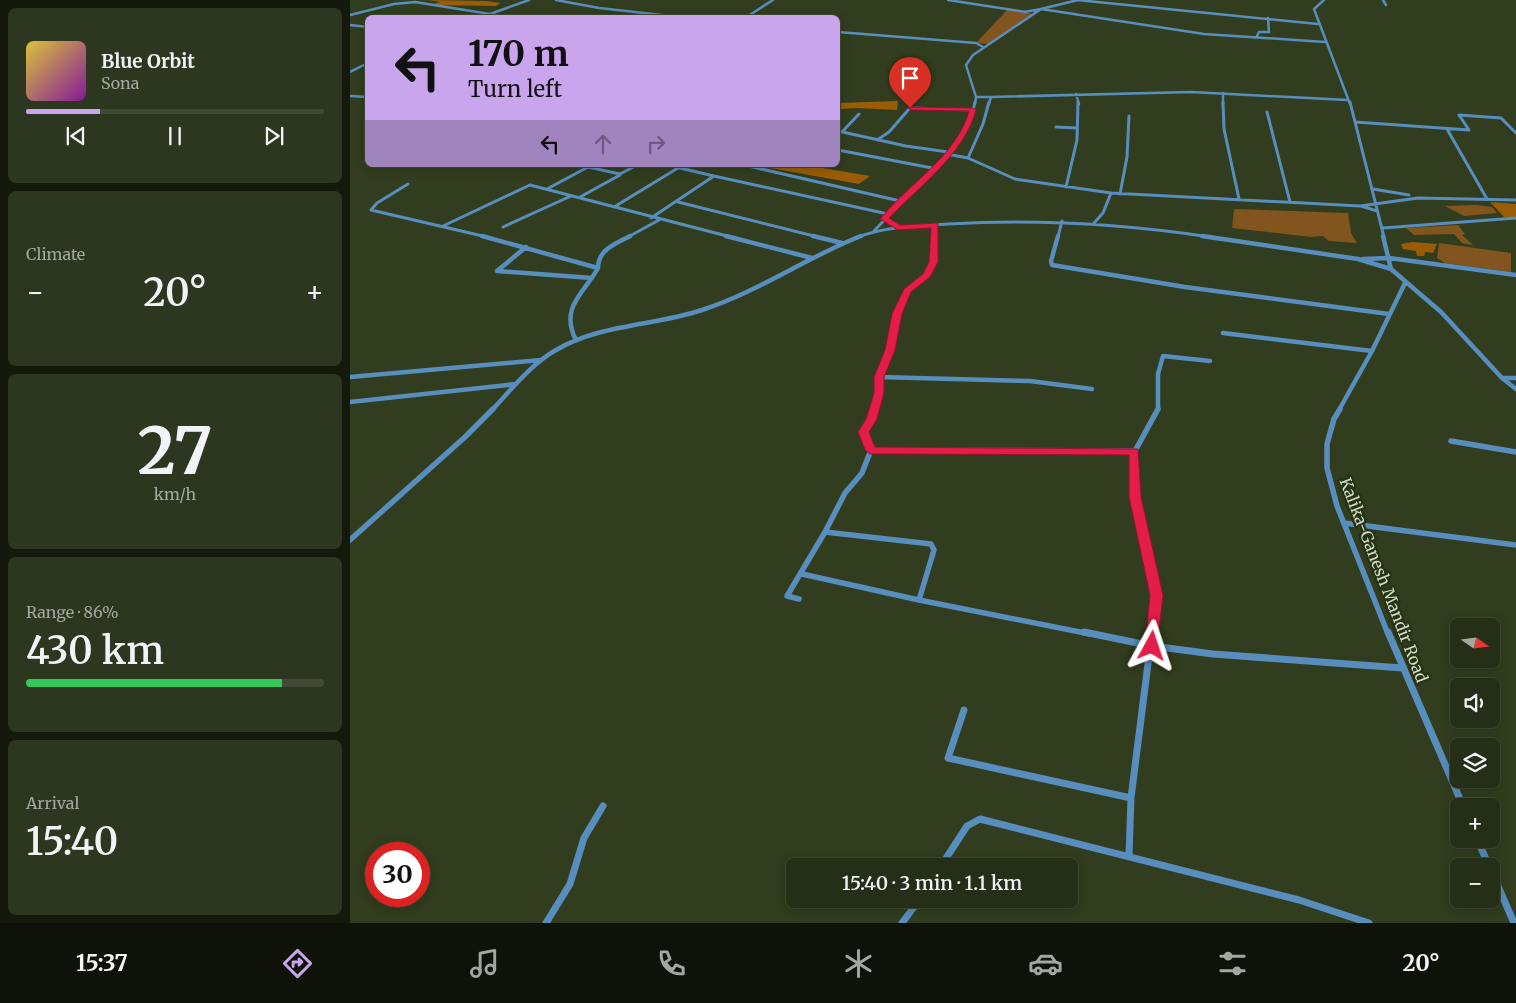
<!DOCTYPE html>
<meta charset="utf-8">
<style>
:root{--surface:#252e16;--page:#2d361f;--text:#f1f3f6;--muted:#a3a8a1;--line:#424a35;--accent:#c9a5ee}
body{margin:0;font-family:Merriweather,serif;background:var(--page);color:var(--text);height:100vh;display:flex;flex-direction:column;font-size:19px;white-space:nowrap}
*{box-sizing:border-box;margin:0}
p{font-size:16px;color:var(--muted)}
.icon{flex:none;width:28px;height:28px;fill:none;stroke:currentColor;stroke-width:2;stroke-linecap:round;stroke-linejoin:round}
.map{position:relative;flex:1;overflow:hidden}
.sheet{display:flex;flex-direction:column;gap:8px;padding:8px;background:#14190c;width:350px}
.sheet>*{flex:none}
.banner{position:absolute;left:15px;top:15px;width:475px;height:152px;border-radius:8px;box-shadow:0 2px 12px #0003,0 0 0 1px var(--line);background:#c9a5ee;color:#111;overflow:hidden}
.needle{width:32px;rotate:104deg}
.buttons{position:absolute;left:1100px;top:618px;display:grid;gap:10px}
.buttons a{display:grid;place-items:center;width:50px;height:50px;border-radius:8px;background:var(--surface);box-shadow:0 2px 12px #0003,0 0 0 1px var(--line);font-size:25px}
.speed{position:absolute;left:15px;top:842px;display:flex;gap:10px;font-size:25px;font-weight:700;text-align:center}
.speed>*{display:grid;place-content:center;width:65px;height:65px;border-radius:50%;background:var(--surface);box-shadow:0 2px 12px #0003,0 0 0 1px var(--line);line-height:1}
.speed .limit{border:8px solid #d22;background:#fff;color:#111}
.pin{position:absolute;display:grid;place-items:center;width:42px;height:42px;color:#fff;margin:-51px -21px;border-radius:50% 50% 50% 0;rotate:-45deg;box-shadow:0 0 5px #0007}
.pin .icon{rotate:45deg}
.me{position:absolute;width:55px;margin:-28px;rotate:5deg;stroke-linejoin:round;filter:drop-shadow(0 0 4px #0008)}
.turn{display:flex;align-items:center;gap:18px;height:105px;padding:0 20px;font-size:22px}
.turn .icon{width:65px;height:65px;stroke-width:2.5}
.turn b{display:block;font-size:35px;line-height:42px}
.lanes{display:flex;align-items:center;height:48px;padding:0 20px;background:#0003;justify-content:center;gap:25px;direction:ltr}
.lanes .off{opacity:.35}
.big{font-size:38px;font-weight:600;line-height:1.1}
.sheet .widget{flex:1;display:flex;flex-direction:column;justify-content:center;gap:8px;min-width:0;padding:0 18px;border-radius:8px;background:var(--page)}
.sheet .dial{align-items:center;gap:0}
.dial b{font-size:65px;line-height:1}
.song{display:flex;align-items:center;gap:15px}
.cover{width:60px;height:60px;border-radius:8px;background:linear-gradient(135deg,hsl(50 70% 55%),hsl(290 70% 35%))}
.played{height:5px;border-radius:2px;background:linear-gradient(90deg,var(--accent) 25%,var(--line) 25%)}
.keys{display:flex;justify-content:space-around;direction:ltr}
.heat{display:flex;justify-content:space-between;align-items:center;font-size:28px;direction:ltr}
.charge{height:8px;border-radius:4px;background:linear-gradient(90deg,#34c759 86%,var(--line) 0)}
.trip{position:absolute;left:436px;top:858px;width:292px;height:50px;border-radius:8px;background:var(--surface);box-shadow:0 2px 12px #0003,0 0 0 1px var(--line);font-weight:600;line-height:50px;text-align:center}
.dock{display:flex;height:80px;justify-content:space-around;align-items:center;background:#0f1209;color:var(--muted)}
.dock .icon{width:35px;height:35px}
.dock .selected{color:var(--accent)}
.dock b{font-size:22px;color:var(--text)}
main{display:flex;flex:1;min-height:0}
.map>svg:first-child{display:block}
.green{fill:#83551e}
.forest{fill:#9a5d05}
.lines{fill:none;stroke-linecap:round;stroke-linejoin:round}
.street-far4{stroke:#588ebe;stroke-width:2.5}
.street-far3{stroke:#588ebe;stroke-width:3}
.street-far2{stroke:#588ebe;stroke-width:4.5}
.street-far1{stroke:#588ebe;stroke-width:5.5}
.street{stroke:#588ebe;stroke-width:7}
.route{fill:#e11d48;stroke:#92132f}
.labels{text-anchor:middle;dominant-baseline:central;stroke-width:5;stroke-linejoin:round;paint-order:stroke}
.street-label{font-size:16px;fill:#d2dac8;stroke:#273313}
</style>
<main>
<section class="sheet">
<div class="widget">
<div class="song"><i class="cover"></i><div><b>Blue Orbit</b><p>Sona</p></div></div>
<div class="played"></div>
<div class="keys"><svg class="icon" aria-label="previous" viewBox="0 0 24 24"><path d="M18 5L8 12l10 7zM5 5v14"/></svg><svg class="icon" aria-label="pause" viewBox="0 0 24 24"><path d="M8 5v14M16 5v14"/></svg><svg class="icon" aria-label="next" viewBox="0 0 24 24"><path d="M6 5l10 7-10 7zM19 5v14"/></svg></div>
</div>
<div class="widget"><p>Climate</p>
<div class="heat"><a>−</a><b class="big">20°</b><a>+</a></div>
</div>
<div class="widget dial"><b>27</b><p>km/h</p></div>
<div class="widget"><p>Range · 86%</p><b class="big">430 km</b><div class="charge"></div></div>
<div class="widget"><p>Arrival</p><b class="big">15:40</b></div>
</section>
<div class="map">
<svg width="1166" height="923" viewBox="0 0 1166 923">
<rect width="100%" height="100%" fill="#313d1e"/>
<path class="green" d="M 658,9 L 683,14 L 641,44 L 626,43 Z
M 1125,205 L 1142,207 L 1147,213 L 1114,216 L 1095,206 Z
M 884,209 L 998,213 L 1001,233 L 1007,243 L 979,241 L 973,236 L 961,237 L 882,228 Z
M 1108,225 L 1115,234 L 1112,235 L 1123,245 L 1112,243 L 1104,234 L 1064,235 L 1056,228 Z
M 1089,243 L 1161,253 L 1161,272 L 1095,263 L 1087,258 Z"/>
<path class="forest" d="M 78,0 L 136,1 L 150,3 L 146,6 L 80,5 L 90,2 Z
M 548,101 L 547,110 L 508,108 L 488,109 L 488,103 Z
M 403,165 L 455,165 L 520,176 L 509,184 Z
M 1140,202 L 1166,204 L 1166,217 L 1154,217 Z
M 1063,242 L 1087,244 L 1083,253 L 1075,252 L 1074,256 L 1067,256 L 1066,251 L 1053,249 L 1051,244 Z"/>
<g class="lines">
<path class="street-far4" d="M 206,0 L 249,8 L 321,16
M 598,0 L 676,12
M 727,0 L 968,24
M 974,0 L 964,9 L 1000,104
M 1033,0 L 1036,5
M 674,12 L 691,9 L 854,34 L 975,42
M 140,14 L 179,0
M 0,15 L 44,4 L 65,2 L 164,18
M 319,16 L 333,18
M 395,18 L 423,0
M 0,25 L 18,27
M 488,32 L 626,43 L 633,47
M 906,38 L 909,32 L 919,32 L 918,18
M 0,72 L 18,63
M 873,93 L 873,104
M 726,94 L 729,104
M 0,96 L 18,97
M 626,97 L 641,97
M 625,104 L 626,97 L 616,65 L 623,55 L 691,9 L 728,0
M 639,104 L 641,97 L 841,92 L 997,100"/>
<path class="street-far3" d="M 873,102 L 874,129 L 889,199
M 1000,102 L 1034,237
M 917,112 L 940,202
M 1005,122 L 1119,130
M 706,127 L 727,128
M 1097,129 L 1137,199
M 1119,130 L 1109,115 L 1151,118 L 1166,133
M 488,131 L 556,146 L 598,152
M 492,132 L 509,114
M 527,140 L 539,132 L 560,108 L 623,110
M 488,150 L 582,168
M 597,154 L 621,120 L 625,102
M 618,158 L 633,124 L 639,102
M 394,165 L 550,201
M 364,176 L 538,214
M 58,184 L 27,203 L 21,210 L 137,237
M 716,187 L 727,140 L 728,102
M 197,189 L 238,167 L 270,174 L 287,165
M 1023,189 L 1059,195
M 770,194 L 777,157 L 779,116
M 230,197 L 270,175
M 328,202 L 468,237
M 1011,206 L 1027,211
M 264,207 L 328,168
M 301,218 L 364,176 L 317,165
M 744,223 L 753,213 L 761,193
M 93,226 L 180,185 L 381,237
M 153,227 L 221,196
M 1033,228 L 1166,218
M 524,231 L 597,154 L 618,158 L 665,179 L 761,193 L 1010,206 L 1068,198 L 1166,200
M 278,237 L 309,220
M 508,237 C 537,226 567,226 598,224 C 686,219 773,224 860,237
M 585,237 L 585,225
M 708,237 L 712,221"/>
<path class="street-far2" d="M 132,236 L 248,268 C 235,292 209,307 226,340
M 376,236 L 462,258
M 463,236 L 492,243
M 708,236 L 701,261 L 702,265 L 835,287 L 1039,314
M 852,236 L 1008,259 L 1041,269 L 1091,312 L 1152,378 L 1166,389
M 1033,236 L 1041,269
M 176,247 L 147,271 L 242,278
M 1013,259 L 1039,258 L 1166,275
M 248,268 C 248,249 266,244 280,236
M 873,333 L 1022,351
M 0,377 L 191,360
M 529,377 L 680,381 L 742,389
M 1153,378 L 1166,378
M 0,402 L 166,384
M 142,410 C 161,390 181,364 206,350 C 250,324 304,326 352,310 C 408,292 457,257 511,236
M 524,410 L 529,393 L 529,377 L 540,350 L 547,313 L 557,291 L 577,275 L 584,262 L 585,236
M 808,410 L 808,374 L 813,356 L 860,361
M 989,410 L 1022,351 L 1055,283"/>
<path class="street-far1" d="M 524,409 L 513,432 L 521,450 L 512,473 L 495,493 L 475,532 L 581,544 L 584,550 L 569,600 L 740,634
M 990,409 L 984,419 L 977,444 L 977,468 L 987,506 L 1038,634
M 1101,441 L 1166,452
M 521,450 L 785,451
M 994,523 L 1166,545
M 0,540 L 115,437 L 143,409
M 452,574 L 569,600
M 449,599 L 437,596 L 475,532
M 802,634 L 807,595 L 785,497 L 785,451 L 808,409"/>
<path class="street" d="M 734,632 L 802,646 L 863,654 L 1052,668
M 1038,632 L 1113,806
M 614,710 L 598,758 L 781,798
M 1127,839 L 1139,866
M 779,855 L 781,798 L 802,632
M 591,866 L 617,826 L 630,819 L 949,900 L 1019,923
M 1141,870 L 1164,923
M 196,923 L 220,884 L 234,838 L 253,806
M 552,923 L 570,899"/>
</g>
<path class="route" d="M 558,107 L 623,108 L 626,110 C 615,153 569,187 539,218 L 550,225 L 588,223 L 588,262 L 580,277 L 561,292 L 552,314 L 545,350 L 534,377 L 534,393 L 527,419 L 519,432 L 525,447 L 788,449 L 791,497 L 813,595 L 807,649 L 797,649 L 795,646 L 800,595 L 779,497 L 779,455 L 520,454 L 515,450 L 508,432 L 516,419 L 524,393 L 524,377 L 535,350 L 542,314 L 554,289 L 573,274 L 579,262 L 581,228 L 548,230 L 530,219 C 558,184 607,156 619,111 L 560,110 Z"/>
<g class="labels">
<g class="street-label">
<text transform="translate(1034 580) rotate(69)">Kalika-Ganesh Mandir Road</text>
</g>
</g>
</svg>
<div class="buttons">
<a><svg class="needle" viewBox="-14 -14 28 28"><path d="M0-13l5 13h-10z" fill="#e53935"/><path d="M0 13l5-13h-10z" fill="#a3a8a1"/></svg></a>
<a><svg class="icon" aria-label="sound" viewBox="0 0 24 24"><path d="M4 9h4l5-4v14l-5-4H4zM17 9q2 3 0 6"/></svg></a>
<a><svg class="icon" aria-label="layers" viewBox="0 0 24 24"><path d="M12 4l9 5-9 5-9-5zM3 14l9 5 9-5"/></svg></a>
<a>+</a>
<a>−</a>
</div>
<div class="speed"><div class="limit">30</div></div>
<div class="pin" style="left:560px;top:108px;background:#d93025"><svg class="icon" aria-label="arrive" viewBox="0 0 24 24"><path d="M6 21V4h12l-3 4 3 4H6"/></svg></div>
<svg class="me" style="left:802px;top:646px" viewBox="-20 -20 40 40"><path d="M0-17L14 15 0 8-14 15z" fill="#e11d48" stroke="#fff" stroke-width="4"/></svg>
<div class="trip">15:40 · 3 min · 1.1 km</div>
<div class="banner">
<div class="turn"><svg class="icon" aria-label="left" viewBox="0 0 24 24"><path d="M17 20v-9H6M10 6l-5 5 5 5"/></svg><div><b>170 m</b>Turn left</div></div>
<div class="lanes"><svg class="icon" aria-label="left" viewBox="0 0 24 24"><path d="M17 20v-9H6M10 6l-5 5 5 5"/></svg><svg class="icon off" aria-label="ahead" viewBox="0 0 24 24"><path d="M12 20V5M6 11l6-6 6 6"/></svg><svg class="icon off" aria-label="right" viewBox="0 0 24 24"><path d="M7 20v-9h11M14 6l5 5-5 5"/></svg></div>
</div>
</div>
</main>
<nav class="dock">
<b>15:37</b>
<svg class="icon selected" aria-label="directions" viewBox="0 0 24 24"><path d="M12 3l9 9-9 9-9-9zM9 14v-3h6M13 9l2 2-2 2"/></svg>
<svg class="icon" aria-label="music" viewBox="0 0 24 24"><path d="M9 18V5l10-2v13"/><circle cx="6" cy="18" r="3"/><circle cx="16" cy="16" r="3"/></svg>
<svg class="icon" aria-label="phone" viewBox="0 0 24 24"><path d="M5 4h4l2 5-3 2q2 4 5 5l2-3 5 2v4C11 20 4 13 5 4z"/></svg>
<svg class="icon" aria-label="climate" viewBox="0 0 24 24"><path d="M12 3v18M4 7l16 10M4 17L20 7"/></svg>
<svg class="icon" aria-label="car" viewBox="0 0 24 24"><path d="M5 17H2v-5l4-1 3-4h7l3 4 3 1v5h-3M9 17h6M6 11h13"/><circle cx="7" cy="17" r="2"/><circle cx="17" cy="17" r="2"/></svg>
<svg class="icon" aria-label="filters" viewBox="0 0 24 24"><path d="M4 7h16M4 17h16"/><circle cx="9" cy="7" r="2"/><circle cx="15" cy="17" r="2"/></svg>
<b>20°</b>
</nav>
